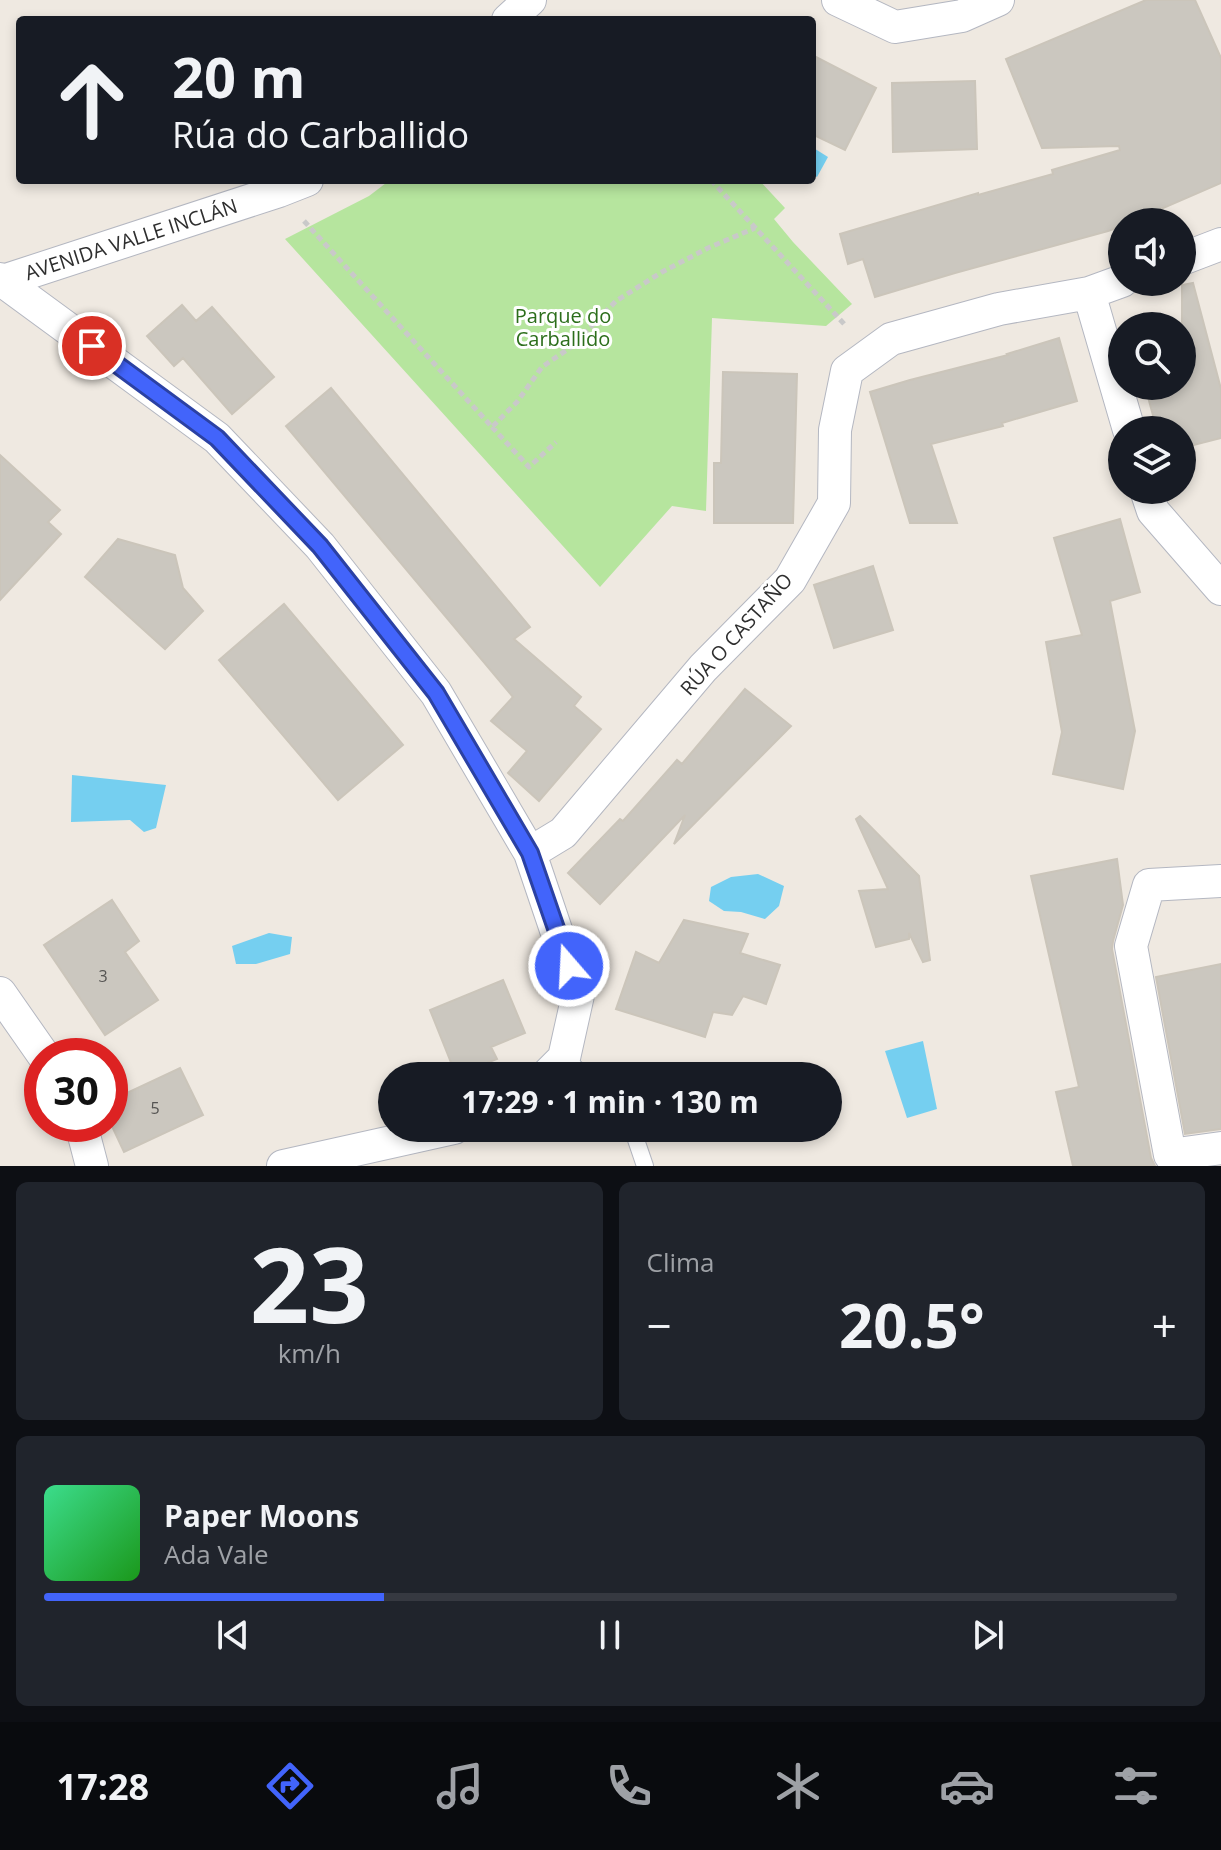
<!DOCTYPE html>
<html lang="es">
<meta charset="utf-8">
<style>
:root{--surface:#171b24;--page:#20242c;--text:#f1f3f6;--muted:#9ea1a6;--line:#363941;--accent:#4264fb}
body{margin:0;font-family:"Open Sans",sans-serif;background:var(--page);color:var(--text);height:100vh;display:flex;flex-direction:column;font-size:30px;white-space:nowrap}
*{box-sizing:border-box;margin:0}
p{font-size:26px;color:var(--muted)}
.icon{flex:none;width:44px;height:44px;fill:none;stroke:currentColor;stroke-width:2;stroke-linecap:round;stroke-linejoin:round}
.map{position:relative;height:1166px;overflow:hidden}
.details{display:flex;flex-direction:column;gap:16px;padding:16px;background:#0d0f14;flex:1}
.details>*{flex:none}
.top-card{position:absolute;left:16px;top:16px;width:800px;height:168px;border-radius:8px;box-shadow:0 4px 12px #0003;background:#171b24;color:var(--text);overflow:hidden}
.fabs{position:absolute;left:1108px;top:208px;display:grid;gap:16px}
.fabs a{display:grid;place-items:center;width:88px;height:88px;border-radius:50%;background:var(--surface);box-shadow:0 4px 12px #0003;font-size:40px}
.speed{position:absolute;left:24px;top:1038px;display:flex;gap:16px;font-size:40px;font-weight:700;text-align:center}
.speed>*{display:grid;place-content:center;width:104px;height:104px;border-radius:50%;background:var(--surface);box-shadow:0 4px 12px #0003;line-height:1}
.speed .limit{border:12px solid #d22;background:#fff;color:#111}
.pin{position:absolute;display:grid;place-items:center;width:68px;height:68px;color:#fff;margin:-34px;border:4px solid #fff;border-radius:50%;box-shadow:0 2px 8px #0007}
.me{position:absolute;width:88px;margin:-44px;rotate:341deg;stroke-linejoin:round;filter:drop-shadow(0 0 6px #0008)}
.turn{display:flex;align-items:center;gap:28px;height:168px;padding:0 24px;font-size:36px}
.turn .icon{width:104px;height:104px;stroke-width:2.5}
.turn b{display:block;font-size:56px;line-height:68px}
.big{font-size:60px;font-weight:700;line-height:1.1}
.details .card{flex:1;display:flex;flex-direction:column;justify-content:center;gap:12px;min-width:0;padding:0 28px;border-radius:12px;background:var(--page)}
.details .dial{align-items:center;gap:0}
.dial b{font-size:104px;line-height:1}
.song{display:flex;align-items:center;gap:24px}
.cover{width:96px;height:96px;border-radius:12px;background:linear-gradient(135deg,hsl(150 70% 55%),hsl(120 70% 35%))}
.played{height:8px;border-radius:4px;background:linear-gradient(90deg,var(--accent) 30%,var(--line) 30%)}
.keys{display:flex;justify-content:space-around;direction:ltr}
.heat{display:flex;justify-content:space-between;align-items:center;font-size:44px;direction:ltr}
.details .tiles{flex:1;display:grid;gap:16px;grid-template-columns:1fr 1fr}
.card:last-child{grid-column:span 2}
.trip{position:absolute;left:378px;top:1062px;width:464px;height:80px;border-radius:40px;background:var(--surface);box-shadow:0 4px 12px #0003;font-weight:700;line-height:80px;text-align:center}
.menu{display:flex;height:128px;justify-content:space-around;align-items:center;background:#090b0e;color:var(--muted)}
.menu .icon{width:56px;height:56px}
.menu .selected{color:var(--accent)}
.menu b{font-size:36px;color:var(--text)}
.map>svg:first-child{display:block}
.green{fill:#b6e59e}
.water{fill:#75cff0}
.building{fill:#cbc7bf;stroke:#cbc5ba;stroke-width:2}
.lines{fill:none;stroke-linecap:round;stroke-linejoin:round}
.service-casing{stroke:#b4b7c1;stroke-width:18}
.minor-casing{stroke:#b4b7c1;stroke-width:34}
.path{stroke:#c9c9c9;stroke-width:5;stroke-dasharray:6 4;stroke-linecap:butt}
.service{stroke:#fff;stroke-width:16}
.minor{stroke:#fff;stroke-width:32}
.route-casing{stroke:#2b41a3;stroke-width:20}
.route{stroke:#4264fb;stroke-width:14}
.labels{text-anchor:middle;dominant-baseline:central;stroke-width:6;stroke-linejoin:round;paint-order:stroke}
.number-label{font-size:16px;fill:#555452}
.street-label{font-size:20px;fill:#2e2e2e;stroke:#fff}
.park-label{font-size:20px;fill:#2c6e1b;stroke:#fff}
</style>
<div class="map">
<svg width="1221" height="1166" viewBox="0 0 1221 1166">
<rect width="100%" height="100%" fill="#efe9e1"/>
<path class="green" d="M 390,180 L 759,180 L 785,208 L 774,219 L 793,242 L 852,304 L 826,326 L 712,318 L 706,511 L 672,506 L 600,587 L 285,239 L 369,196 Z"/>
<path class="water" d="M 812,147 L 828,157 L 817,177 L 812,174 Z
M 72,775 L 166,785 L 156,828 L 144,832 L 130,820 L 71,822 Z
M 758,874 L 784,886 L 779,906 L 765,919 L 741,912 L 724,911 L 709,901 L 711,887 L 731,877 Z
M 269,933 L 292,937 L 290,954 L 256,964 L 236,964 L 232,946 Z
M 923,1041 L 937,1109 L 907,1118 L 885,1051 Z"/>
<path class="building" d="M 1146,0 L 1195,0 L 1221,58 L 1221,183 L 1131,222 L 1122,222 L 1122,226 L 1108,231 L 955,273 L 875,297 L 863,259 L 848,264 L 840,234 L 978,193 L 978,195 L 1053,174 L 1052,170 L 1120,150 L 1119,146 L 1042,148 L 1006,59 Z
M 812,55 L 876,88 L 845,150 L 812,134 Z
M 975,81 L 977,149 L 893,152 L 892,83 Z
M 1193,283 L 1221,389 L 1221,438 L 1182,448 L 1182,430 L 1157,430 L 1145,386 L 1182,386 L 1182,285 Z
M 182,305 L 196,321 L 212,307 L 274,377 L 232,414 L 183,358 L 174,366 L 147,336 Z
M 1059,338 L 1077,401 L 1002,423 L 1003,426 L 931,444 L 957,523 L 910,523 L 870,392 L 910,380 L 1008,355 L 1007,354 Z
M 723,372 L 797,374 L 793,523 L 714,523 L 714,463 L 721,463 Z
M 331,388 L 530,627 L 514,639 L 581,697 L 574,706 L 601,729 L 539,801 L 508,773 L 527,751 L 491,721 L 513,697 L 286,426 Z
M 0,455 L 60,510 L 48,522 L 61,534 L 0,600 Z
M 1120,519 L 1140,592 L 1110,601 L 1135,731 L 1123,789 L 1053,774 L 1062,732 L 1046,642 L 1082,635 L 1054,538 Z
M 118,539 L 175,555 L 183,588 L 203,611 L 165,649 L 85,577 Z
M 873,566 L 893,630 L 834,648 L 814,585 Z
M 284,604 L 403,745 L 338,800 L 219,660 Z
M 745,689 L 791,726 L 674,844 L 685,815 L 600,904 L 568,873 L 620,819 L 623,821 L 677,760 L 682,764 Z
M 860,816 L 919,876 L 930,960 L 923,962 L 909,933 L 909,939 L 876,947 L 859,891 L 888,889 L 856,819 Z
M 1117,859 L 1123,905 L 1113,941 L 1112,949 L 1151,1158 L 1155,1166 L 1073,1166 L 1056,1092 L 1079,1087 L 1031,876 Z
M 112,900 L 139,941 L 125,952 L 158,1000 L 105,1035 L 44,945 Z
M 684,920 L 748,934 L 740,953 L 780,965 L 766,1004 L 743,996 L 732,1015 L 713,1012 L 705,1037 L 616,1009 L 636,952 L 659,963 Z
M 1221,964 L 1221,1129 L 1185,1134 L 1156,977 Z
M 503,980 L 525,1033 L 491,1047 L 497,1059 L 456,1075 L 430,1010 Z
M 180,1068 L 203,1115 L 124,1152 L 110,1122 L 110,1101 Z"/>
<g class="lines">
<g class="service-casing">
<path id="service" d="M 564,1058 L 585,1076
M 632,1128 L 645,1166"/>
</g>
<g class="minor-casing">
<path id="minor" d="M 838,0 L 895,27 L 962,16 L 998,0
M 508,20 L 530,0
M 1182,259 L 1221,244
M 0,279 L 217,438 L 320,546 L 436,693 L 530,853 L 578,995 L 564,1058 L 546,1076
M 0,282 L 279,191 L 307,180
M 1089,293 L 1129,430
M 1146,490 L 1153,511 L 1221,589
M 530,853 L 563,833 L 703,668 L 790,580 L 834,503 L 835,430 L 847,371 L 891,339 L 999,309 L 1089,293 L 1122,281
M 1221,881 L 1149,885 L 1131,946 L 1170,1155 L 1221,1148
M 0,993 L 44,1056
M 81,1124 L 92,1166
M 283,1166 L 454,1128"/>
</g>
<path class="path" d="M 711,180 L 846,326
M 304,221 L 492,427 L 517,402 L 542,367 L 571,347 L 616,301 L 662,272 L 708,248 L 755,228
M 492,427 L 529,467 L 556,442"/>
<use href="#service" class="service"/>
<use href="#minor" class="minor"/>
</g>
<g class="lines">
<g class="route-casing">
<path id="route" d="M 92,346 L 217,438 L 320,546 L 436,693 L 530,853 L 569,966"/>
</g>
<use href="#route" class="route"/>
</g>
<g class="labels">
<g class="number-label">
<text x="103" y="976">3</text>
<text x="155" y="1108">5</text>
</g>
<g class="street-label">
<text transform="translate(131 239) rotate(-18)">AVENIDA VALLE INCLÁN</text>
<text transform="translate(736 634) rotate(-48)">RÚA O CASTAÑO</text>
</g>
<g class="park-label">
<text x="563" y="315">Parque do<tspan x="563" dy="23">Carballido</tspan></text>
</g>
</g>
</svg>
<div class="fabs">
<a><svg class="icon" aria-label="sound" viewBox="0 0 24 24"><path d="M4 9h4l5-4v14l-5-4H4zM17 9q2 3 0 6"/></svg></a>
<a><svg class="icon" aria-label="search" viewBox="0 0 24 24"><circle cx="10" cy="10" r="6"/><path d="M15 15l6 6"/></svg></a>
<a><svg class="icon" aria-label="layers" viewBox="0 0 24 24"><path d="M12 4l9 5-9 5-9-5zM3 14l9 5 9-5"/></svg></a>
</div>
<div class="speed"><div class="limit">30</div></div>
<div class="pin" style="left:92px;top:346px;background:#d93025"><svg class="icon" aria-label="arrive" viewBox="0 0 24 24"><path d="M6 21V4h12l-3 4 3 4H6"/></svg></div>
<svg class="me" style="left:569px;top:966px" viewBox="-20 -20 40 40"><circle r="17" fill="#4264fb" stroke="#fff" stroke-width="3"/><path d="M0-11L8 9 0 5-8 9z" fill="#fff"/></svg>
<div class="trip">17:29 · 1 min · 130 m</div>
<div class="top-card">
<div class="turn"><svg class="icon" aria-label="ahead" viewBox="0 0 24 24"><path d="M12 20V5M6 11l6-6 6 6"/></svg><div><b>20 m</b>Rúa do Carballido</div></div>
</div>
</div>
<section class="details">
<div class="tiles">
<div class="card dial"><b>23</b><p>km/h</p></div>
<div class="card"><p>Clima</p>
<div class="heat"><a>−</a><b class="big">20.5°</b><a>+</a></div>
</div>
<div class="card">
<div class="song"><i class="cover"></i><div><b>Paper Moons</b><p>Ada Vale</p></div></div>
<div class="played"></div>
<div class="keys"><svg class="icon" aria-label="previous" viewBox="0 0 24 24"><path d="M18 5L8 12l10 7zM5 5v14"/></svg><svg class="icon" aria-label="pause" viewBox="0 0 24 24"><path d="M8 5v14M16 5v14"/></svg><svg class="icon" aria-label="next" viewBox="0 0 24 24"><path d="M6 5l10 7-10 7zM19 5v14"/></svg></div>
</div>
</div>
</section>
<nav class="menu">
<b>17:28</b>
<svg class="icon selected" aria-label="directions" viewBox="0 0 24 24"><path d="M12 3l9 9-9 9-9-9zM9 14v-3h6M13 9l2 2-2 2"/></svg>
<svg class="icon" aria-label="music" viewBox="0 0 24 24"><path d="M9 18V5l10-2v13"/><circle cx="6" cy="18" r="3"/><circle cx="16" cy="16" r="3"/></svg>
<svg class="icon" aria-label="phone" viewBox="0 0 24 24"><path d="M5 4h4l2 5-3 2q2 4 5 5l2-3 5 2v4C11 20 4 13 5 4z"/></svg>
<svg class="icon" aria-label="climate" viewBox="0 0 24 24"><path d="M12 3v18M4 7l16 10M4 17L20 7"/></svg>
<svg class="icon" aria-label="car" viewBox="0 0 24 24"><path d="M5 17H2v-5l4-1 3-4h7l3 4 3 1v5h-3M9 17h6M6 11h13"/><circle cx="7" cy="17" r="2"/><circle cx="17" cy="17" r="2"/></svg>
<svg class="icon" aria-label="filters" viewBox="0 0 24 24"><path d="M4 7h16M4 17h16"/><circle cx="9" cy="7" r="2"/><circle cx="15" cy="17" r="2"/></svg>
</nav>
